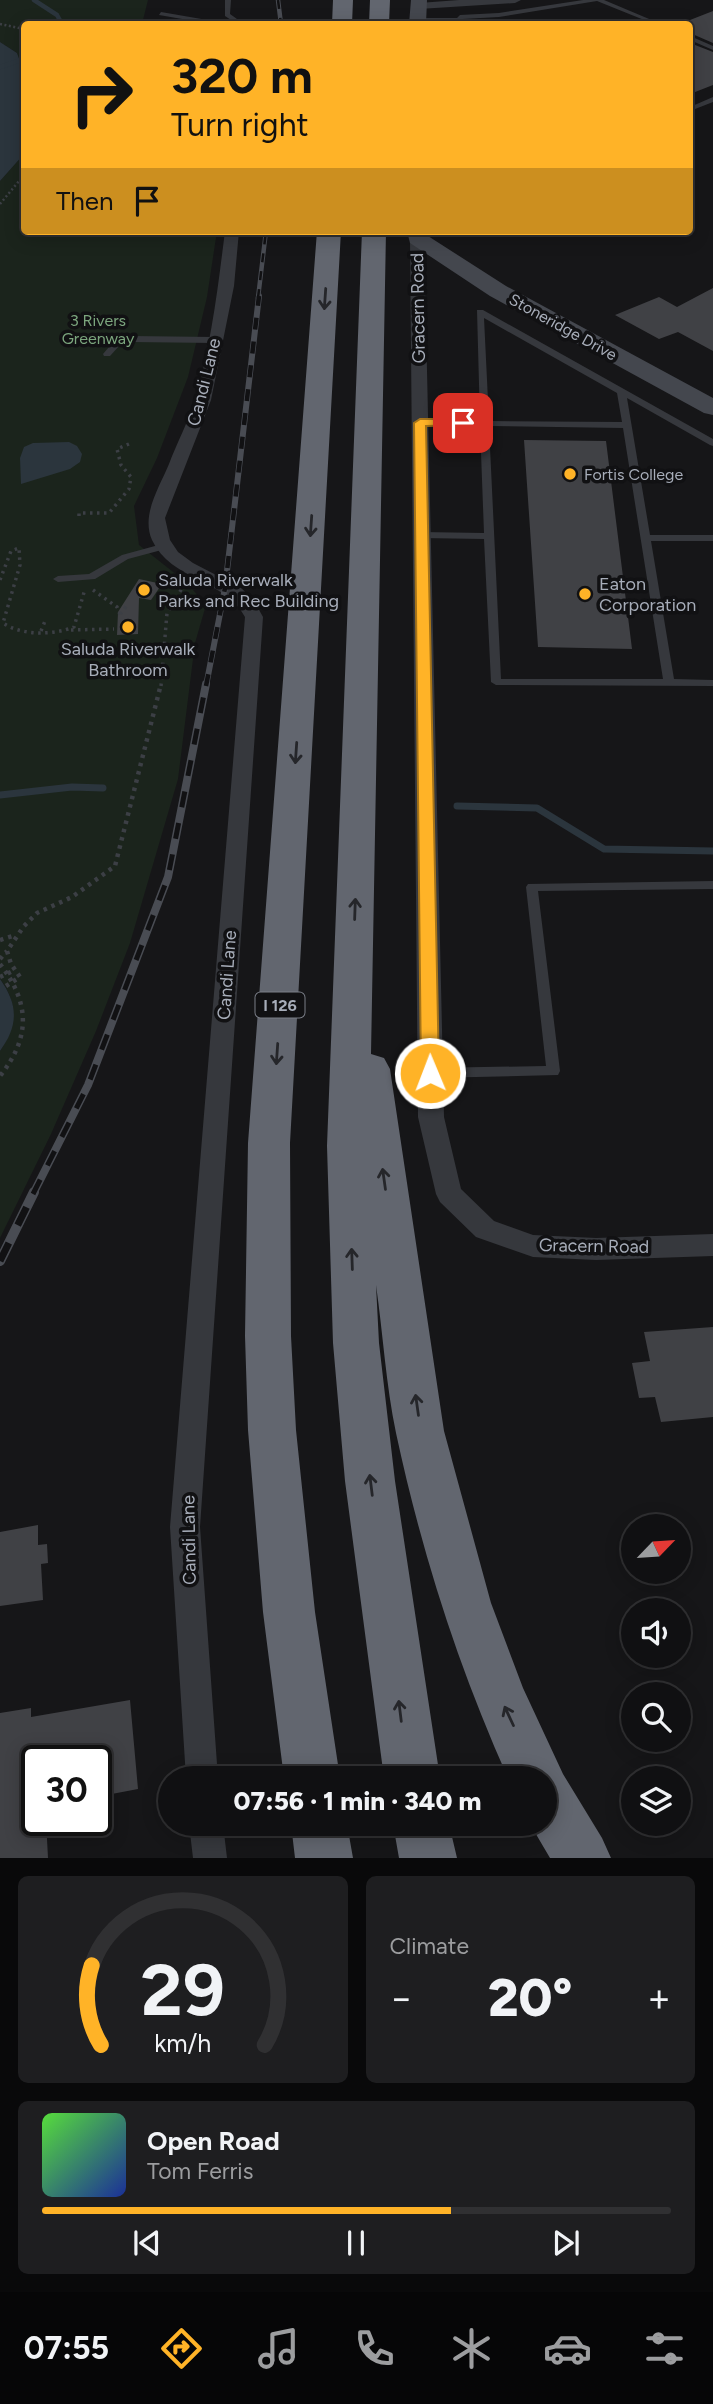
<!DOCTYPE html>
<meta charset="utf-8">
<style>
:root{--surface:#101012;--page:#1e1e20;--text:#f1f3f6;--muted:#9c9d9f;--line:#303032;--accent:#ffb327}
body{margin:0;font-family:Figtree,sans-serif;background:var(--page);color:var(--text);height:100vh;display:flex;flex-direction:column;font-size:26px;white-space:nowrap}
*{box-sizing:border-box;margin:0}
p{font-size:23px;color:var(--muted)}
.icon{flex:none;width:38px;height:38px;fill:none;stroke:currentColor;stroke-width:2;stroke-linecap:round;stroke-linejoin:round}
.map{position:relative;height:1858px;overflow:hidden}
.panel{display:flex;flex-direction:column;gap:18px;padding:18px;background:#09090a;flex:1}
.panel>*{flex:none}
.guide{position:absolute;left:21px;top:21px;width:672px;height:214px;border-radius:7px;box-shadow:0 4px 18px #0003,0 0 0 2px var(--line);background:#ffb327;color:#111;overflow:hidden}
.needle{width:46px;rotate:65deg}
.tools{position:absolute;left:621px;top:1514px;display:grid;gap:14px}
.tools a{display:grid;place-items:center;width:70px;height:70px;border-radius:50%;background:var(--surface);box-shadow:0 4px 18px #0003,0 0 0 2px var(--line);font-size:35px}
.speed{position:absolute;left:21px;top:1745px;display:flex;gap:14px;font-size:35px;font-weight:700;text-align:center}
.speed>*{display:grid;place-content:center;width:91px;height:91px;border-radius:50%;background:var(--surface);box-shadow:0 4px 18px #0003,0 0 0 2px var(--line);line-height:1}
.speed .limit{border:4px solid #111;border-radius:10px;background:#fff;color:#111}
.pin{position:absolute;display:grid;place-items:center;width:60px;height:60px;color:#fff;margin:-30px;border-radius:14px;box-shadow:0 4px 10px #0006}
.me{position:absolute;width:77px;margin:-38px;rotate:359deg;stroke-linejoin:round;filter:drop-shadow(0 0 5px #0008)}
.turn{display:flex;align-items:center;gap:24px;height:147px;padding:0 35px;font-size:32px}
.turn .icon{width:91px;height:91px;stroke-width:2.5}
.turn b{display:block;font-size:49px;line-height:60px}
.then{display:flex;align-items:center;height:66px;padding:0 35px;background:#0003;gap:14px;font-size:26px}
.big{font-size:52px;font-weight:800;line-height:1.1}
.panel .widget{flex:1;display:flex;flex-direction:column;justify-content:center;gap:10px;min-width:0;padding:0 24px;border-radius:10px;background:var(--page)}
.panel .dial{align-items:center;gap:0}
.dial svg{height:182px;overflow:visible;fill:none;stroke:var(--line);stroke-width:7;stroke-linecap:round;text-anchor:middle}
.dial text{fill:var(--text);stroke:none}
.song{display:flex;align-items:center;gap:21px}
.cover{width:84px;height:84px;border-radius:10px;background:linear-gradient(135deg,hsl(110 70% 55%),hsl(230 70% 35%))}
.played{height:7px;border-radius:4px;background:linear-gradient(90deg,var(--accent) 65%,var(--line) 65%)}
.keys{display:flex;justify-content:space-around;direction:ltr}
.heat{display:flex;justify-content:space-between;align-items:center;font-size:38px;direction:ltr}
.panel .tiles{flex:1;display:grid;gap:18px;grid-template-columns:1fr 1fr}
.widget:last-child{grid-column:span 2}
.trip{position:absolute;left:158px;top:1766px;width:399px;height:70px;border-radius:35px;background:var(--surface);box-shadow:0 4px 18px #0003,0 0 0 2px var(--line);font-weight:800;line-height:70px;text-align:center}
.tabs{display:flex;height:112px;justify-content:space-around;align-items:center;background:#060607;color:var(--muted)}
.tabs .icon{width:49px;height:49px}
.tabs .on{color:var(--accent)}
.tabs b{font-size:32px;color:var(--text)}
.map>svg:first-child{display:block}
.green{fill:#1b241c}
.water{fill:#2b353d}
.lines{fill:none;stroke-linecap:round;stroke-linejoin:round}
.stream-far1{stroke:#2b353d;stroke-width:4.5}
.stream{stroke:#2b353d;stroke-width:7}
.building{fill:#404145}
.path-far2{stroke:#3c3f45;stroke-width:2.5;stroke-dasharray:2 2.5;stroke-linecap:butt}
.path-far1{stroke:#3c3f45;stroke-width:3.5;stroke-dasharray:2.5 4.5;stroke-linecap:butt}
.path{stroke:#3c3f45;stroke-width:4.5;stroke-dasharray:3.5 5;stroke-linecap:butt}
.lane{fill:#36383d;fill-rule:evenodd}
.street{fill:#36383d;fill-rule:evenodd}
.secondary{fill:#44474e;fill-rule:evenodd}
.highway{fill:#62666f;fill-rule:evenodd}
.rail-far3-casing{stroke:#494c53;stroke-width:4.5}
.rail-far2-casing{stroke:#494c53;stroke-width:6}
.rail-far1-casing{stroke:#494c53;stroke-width:8}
.rail-casing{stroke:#494c53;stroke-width:10}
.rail-far3{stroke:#111113;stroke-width:2.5;stroke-dasharray:9;stroke-linecap:butt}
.rail-far2{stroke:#111113;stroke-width:4.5;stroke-dasharray:12;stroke-linecap:butt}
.rail-far1{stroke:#111113;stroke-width:5;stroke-dasharray:16;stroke-linecap:butt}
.rail{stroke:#111113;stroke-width:7;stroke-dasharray:20;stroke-linecap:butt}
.path-bridge{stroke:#3c3f45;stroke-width:4.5;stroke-dasharray:3.5 5;stroke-linecap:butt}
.oneway{stroke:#25262a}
.route{fill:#ffb327;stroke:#a67419;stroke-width:2}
.poi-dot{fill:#ffb327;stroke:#111113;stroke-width:2.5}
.labels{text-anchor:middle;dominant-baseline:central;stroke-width:7;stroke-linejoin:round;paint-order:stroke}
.far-park-label{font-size:16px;fill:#7ca67e;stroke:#111113}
.far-street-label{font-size:16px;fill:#a7adb9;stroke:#111113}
.far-poi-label{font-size:16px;fill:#a7adb9;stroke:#111113;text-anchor:start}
.shield{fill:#111113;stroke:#7a7e87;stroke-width:2}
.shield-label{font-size:16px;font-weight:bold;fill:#a7adb9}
.street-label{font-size:18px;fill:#a7adb9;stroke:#111113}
.poi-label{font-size:18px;fill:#a7adb9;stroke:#111113;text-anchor:start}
</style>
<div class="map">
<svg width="713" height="1858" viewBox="0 0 713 1858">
<rect width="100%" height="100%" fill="#161618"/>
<path class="green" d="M 0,0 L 148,0 L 142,24 L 24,24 L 24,72 L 17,53 L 0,42 Z
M 24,154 L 24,231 L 217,231 L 207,297 L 188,377 L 157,458 L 134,506 L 139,545 L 187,583 L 206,605 L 195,643 L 178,779 L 130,943 L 96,1031 L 51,1134 L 0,1238 L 0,1051 C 17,1027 18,1002 0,979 L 0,181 Z"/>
<path class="water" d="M 0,42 L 17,53 L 24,72 L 24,154 L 0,181 Z
M 69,442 L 77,446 L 82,454 L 80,462 L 70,469 L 21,484 L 20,458 L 24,447 L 33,443 Z
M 0,979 C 18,1004 19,1025 0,1051 Z"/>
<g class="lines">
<path class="stream-far1" d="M 34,0 L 57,15 L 62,24
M 0,67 L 24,59"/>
<path class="stream" d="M 0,795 L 72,787 L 103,788
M 457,806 L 537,808 L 604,849 L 713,851"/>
</g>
<path class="building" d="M 713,11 L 713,43 L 690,33 L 690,20 Z
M 690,43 L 713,52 L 713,85 L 690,94 Z
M 713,288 L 713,351 L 678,332 L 659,339 L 615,315 L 659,297 L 677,307 Z
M 524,440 L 606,441 L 632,649 L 538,647 Z
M 139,579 L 162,584 L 151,600 L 139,598 L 138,634 L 117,635 L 118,612 Z
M 713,1327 L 713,1417 L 661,1422 L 655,1397 L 639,1398 L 632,1363 L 650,1361 L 644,1332 Z
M 38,1525 L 38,1545 L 47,1544 L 48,1563 L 41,1564 L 43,1600 L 0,1606 L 0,1532 Z
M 130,1700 L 138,1789 L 96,1797 L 96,1760 L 37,1760 L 37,1820 L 46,1820 L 48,1858 L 0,1858 L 0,1713 L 31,1708 L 31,1717 Z"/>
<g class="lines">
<path class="path-far2" d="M 0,24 L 24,29
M 24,32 L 20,43 L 24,50
M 0,204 L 24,175"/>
<path class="path-far1" d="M 79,516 L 79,513 L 109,513 L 129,489 L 131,477 L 121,465 L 117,449 L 129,444
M 0,580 L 11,551 L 19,548 L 20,565 L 3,623 C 22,636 54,635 74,627 L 85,589
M 93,590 L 117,607 L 121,617
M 120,614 L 128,604
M 71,630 L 114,629
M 41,631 L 45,621
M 161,686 L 167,613 L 184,585"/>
<path class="path" d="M 0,940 L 16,935
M 0,959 L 7,951
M 0,977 L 15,970
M 6,986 L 20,977 L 11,964 L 7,951 L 24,926 L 37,913 L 72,897 L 115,866 L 161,684"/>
<path class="lane" d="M 225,0 L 231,0 L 230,14 L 244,24 L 237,24 L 225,16 Z
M 583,0 L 604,0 L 661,24 L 654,24 L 597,1 L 499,17 L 463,19 L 463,24 L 457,24 L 457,22 L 418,22 L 415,20 L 418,18 L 457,18 L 460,15 L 499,13 Z
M 161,12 L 219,22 L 222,24 L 211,24 L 159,15 Z
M 690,36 L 713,46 L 713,50 L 690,40 Z
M 713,97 L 713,102 L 690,111 L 690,107 Z
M 477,310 L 483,310 L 713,439 L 713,446 L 710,445 L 627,398 L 650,535 L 713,535 L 713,541 L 651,541 L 674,679 L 713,680 L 713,686 L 496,685 L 491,682 L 484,539 L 421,538 L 416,535 L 421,532 L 484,533 L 480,426 L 420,426 L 416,423 L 420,420 L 480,421 ZM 484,318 L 617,393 L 622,422 L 489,421 ZM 489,426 L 623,428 L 663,679 L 501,679 Z
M 130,336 L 215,337 L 219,340 L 215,343 L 131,342 L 120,345 L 110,356 L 104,356 L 103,354 L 114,341 Z
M 166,543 L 171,546 L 169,548 L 128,559 L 95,579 L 58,582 L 53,579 L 58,576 L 89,574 L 122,555 Z
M 713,881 L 713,889 L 538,891 L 560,1071 L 558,1075 L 430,1078 L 425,1077 L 423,1073 L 425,1069 L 430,1068 L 546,1066 L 526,887 L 528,884 Z"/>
<path class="street" d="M 459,0 L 521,0 L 515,3 L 419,9 L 413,6 L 419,3 Z
M 225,231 L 239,231 L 234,286 L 211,400 L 165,518 L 170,540 L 178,552 L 193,563 L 241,588 L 253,599 L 263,617 L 200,1527 L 218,1778 L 186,1778 L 170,1527 L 245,617 C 225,579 171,581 152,540 C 141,515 159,488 169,464 C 177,443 188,422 195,400 C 211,346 218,287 225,231 Z
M 417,235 L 424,239 L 444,1117 L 461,1189 L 494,1221 L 533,1235 L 596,1238 L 713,1234 L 713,1256 L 596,1260 L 533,1257 L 476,1237 L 440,1202 L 436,1194 L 418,1117 L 410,239 Z
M 189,1824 L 223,1824 L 227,1858 L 193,1858 Z"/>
<path class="secondary" d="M 411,0 L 427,0 L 426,24 L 409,24 Z
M 407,231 L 427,231 L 428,236 L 506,286 L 713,398 L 713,415 L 704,413 L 490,296 L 410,243 Z"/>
<path class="highway" d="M 333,0 L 353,0 L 352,24 L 332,24 Z
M 370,0 L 390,0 L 389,24 L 369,24 Z
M 317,231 L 341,231 L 290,1143 L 291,1336 L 296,1430 L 315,1612 L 340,1778 L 284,1778 L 263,1612 L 248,1430 L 245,1336 L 248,1143 Z
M 362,231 L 386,231 L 371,1054 L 384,1058 L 390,1069 L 444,1431 L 491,1603 L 523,1688 L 563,1774 L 602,1838 L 611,1858 L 550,1858 L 530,1824 L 544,1824 L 544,1778 L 508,1778 C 458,1666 422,1554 396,1433 C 386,1385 383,1334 376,1285 L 379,1343 L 395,1481 L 440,1778 L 384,1778 L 345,1481 L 333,1343 L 327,1146 Z
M 291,1824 L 347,1824 L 353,1858 L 295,1858 Z
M 393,1824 L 449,1824 L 457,1858 L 399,1858 Z"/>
<g class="rail-far3-casing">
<path id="rail-far3" d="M 278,0 L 281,24
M 258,298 L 266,231"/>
</g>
<g class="rail-far2-casing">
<path id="rail-far2" d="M 206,686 L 225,588 L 259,296"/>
</g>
<g class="rail-far1-casing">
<path id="rail-far1" d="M 33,1194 L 88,1085 L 168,877 L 206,684"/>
</g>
<g class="rail-casing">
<path id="rail" d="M 0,1261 L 34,1192"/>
</g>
<use href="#rail-far3" class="rail-far3"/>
<use href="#rail-far2" class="rail-far2"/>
<use href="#rail-far1" class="rail-far1"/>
<use href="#rail" class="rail"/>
<path class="path-bridge" d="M 0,964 C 30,1003 31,1037 0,1076"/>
</g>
<defs><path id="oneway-shaft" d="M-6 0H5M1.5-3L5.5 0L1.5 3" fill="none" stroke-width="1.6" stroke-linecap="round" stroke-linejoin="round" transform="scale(1.75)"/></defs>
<g class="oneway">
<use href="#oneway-shaft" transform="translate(325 299) rotate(94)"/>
<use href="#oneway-shaft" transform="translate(311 526) rotate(94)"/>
<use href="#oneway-shaft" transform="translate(296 753) rotate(94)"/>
<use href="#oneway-shaft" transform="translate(355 909) rotate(-88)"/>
<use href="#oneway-shaft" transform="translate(277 1054) rotate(94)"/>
<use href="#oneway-shaft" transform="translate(384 1179) rotate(-98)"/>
<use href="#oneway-shaft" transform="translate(352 1259) rotate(-92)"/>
<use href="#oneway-shaft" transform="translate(417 1405) rotate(-98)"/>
<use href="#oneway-shaft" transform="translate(371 1485) rotate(-97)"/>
<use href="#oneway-shaft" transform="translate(400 1711) rotate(-97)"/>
<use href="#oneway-shaft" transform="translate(509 1716) rotate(-115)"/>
</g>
<path class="route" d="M 463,419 L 469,423 L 467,425 L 426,426 L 439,1073 L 436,1077 L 424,1077 L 421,1073 L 414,423 L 420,419 Z"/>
<g class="poi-dot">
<circle cx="570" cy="474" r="7"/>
<circle cx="144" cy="590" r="7"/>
<circle cx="585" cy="594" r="7"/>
<circle cx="128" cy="627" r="7"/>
</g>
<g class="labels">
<g class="far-park-label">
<text x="98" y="320">3 Rivers<tspan x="98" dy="18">Greenway</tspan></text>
</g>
<g class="far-street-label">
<text transform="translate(563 327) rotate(29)">Stoneridge Drive</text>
</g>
<g class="far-poi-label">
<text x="584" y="474">Fortis College</text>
</g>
<rect class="shield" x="255.5" y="992.5" width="49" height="25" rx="5"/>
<g class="shield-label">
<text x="280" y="1005">I 126</text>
</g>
<g class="street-label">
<text transform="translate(418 308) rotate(-91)">Gracern Road</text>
<text transform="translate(204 382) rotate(-76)">Candi Lane</text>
<text transform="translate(227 975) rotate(-86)">Candi Lane</text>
<text transform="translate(594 1246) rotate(1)">Gracern Road</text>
<text transform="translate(189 1540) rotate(-91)">Candi Lane</text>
</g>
<g class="poi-label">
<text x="158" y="580">Saluda Riverwalk<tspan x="158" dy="21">Parks and Rec Building</tspan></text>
<text x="599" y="584">Eaton<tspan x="599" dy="21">Corporation</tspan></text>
<text x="128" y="649" text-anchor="middle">Saluda Riverwalk<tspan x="128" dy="21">Bathroom</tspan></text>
</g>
</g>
</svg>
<div class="tools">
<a><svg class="needle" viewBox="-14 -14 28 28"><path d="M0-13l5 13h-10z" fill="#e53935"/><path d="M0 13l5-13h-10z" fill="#9c9d9f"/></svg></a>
<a><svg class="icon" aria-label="sound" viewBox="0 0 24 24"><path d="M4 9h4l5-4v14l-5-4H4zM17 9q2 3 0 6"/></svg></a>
<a><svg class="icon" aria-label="search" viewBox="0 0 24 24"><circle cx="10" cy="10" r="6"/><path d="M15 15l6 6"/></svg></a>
<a><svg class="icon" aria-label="layers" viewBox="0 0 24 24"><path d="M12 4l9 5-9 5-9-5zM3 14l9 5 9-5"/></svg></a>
</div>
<div class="speed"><div class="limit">30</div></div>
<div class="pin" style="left:463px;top:423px;background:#d93025"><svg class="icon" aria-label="arrive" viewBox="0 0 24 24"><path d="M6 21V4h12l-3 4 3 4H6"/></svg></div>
<svg class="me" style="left:430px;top:1073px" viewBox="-20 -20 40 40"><circle r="17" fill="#ffb327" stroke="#fff" stroke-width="3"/><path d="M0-11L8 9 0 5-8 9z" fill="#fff"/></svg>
<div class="trip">07:56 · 1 min · 340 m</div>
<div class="guide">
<div class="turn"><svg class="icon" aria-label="right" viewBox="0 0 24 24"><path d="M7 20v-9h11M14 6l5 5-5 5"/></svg><div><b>320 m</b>Turn right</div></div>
<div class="then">Then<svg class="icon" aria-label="arrive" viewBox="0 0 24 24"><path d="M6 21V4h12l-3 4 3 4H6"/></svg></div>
</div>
</div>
<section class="panel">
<div class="tiles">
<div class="widget dial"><svg viewBox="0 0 100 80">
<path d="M14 69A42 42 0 1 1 86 69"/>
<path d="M14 69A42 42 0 0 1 10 34" stroke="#ffb327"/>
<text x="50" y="56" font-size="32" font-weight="700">29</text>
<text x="50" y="72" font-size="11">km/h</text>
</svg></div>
<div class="widget"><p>Climate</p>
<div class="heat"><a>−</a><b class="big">20°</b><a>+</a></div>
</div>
<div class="widget">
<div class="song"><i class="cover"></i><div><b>Open Road</b><p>Tom Ferris</p></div></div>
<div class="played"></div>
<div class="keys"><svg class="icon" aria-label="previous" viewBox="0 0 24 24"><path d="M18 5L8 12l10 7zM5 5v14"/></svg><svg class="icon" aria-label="pause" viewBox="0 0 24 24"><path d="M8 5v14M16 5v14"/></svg><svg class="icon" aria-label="next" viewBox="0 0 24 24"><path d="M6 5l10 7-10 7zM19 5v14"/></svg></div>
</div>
</div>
</section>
<nav class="tabs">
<b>07:55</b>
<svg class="icon on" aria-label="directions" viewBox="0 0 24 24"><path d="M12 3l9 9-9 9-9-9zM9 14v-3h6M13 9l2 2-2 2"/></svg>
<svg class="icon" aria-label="music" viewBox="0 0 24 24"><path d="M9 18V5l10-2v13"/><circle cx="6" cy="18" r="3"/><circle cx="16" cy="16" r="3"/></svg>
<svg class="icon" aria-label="phone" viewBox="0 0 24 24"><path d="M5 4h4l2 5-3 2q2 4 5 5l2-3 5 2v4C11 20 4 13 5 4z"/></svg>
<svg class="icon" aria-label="climate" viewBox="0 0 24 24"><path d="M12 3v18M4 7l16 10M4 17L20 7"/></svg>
<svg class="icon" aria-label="car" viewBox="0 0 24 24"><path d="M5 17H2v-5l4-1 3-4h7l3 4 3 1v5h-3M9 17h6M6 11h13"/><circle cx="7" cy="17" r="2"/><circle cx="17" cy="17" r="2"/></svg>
<svg class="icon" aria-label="filters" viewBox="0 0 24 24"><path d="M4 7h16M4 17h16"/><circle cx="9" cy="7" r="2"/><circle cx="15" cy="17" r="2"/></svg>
</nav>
